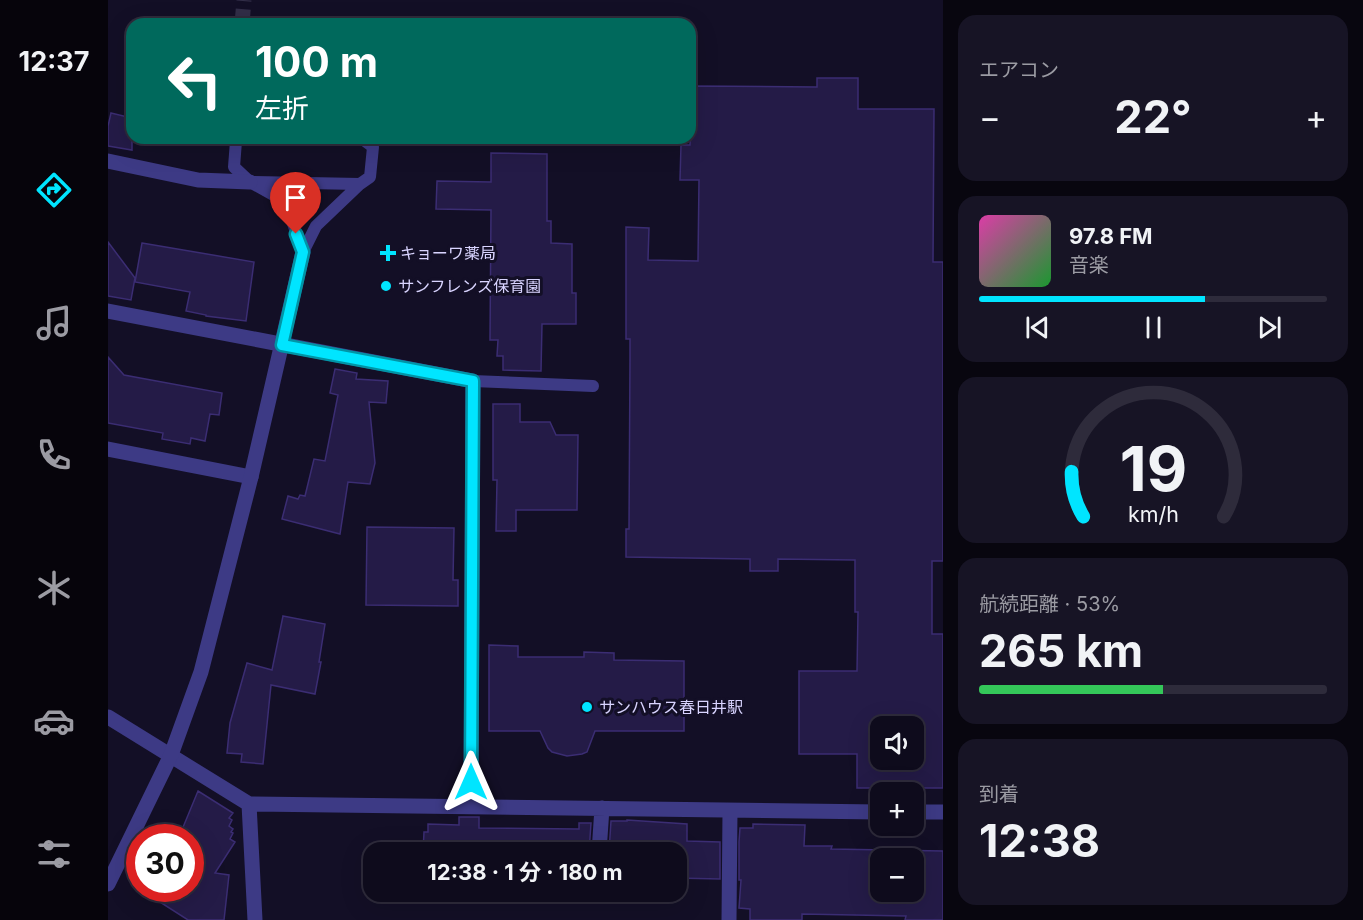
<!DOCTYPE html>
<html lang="ja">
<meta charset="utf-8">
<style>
:root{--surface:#0e0b1c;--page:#171425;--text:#f1f3f6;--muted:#9b9ba3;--line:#2e2b3b;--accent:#00e5ff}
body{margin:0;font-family:Inter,"Noto Sans JP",sans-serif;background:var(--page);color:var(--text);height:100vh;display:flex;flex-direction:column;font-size:22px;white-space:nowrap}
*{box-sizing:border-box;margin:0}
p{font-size:20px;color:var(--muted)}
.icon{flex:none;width:33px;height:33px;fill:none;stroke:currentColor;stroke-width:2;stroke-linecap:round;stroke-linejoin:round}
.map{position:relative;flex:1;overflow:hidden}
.details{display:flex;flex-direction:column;gap:15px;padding:15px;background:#08060f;width:420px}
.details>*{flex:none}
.guide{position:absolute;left:18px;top:18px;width:570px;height:126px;border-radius:18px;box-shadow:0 6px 24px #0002,0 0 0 2px var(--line);background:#00695c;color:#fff;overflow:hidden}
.tools{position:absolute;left:762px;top:716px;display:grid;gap:12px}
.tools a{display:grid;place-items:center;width:54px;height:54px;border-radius:12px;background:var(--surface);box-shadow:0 6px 24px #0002,0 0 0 2px var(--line);font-size:30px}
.speed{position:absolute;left:18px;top:824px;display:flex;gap:12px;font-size:30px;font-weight:700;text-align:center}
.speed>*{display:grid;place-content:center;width:78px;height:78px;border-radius:50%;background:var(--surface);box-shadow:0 6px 24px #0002,0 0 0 2px var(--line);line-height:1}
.speed .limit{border:9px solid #d22;background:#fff;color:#111}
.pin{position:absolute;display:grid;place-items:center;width:51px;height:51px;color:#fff;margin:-62px -26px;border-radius:50% 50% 50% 0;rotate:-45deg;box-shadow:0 0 6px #0007}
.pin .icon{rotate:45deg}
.me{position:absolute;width:66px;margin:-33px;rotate:0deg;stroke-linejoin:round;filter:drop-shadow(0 0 4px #0008)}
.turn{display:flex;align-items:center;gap:21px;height:126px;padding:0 30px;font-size:27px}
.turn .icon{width:78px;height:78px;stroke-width:2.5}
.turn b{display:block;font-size:42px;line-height:51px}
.big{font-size:45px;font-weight:700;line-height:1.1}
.details .tile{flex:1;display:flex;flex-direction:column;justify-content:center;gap:9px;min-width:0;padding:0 21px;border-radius:18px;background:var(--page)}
.details .dial{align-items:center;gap:0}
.dial svg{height:156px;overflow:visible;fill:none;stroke:var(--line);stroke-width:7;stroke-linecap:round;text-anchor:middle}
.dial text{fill:var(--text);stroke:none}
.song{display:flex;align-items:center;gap:18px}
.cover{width:72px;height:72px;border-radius:9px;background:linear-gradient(135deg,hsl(320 70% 55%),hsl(130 70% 35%))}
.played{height:6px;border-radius:3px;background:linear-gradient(90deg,var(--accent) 65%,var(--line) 65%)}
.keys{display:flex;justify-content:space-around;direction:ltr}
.heat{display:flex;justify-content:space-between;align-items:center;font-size:33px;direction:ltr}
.charge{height:9px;border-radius:4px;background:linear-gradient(90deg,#34c759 53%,var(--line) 0)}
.trip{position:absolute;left:255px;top:842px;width:324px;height:60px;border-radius:18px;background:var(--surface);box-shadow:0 6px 24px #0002,0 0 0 2px var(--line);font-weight:700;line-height:60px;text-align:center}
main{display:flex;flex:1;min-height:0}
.dock{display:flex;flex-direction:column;width:108px;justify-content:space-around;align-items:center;background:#06040b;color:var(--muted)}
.dock .icon{width:42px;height:42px}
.dock .selected{color:var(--accent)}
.dock b{font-size:27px;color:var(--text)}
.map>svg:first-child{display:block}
.building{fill:#241b47;stroke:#3b2d73;stroke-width:1.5;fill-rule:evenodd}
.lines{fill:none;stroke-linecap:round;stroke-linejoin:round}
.pedestrian-tunnel{stroke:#312d47;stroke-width:15;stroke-dasharray:15 8;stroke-linecap:butt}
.service{stroke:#3d3a85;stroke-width:12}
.minor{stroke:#3d3a85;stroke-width:15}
.tertiary{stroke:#3d3a85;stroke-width:15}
.route-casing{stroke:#0095a6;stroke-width:15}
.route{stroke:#00e5ff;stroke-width:10}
.poi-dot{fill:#00e5ff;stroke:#130f26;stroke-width:2}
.labels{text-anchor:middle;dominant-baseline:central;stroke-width:6;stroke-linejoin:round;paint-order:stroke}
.poi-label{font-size:16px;fill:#d9d4ff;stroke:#130f26;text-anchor:start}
</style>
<main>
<nav class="dock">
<b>12:37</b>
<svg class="icon selected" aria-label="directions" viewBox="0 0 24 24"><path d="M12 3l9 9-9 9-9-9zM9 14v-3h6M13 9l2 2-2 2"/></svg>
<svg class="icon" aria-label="music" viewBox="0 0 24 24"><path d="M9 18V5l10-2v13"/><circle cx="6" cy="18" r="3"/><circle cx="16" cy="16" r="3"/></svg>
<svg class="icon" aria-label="phone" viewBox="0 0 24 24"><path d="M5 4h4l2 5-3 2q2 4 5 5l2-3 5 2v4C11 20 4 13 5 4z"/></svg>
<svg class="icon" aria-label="climate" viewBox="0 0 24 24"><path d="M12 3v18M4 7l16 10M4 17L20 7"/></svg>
<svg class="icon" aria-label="car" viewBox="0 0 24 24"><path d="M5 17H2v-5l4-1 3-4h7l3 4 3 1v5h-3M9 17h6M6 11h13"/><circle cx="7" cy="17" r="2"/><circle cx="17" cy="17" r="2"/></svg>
<svg class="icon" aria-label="filters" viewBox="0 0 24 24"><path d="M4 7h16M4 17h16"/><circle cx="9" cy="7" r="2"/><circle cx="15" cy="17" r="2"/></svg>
</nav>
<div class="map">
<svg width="835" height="920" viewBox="0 0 835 920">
<rect width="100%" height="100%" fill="#130f26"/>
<path class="building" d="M 709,78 L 750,78 L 750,109 L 826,109 L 825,262 L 835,262 L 835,561 L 824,561 L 824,634 L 835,634 L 835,788 L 749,788 L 749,754 L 691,754 L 691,671 L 749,671 L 750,612 L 747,612 L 747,560 L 670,559 L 670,571 L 642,571 L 642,559 L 518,557 L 518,529 L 521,529 L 522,358 L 522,339 L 518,339 L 518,227 L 541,228 L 540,260 L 590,261 L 591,180 L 572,180 L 573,145 L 582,145 L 584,86 L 709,87 ZM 772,726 L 806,726 L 806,759 L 772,759 Z
M 3,113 L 24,118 L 24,150 L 0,146 L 0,126 Z
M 383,153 L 439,154 L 439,221 L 443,221 L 443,243 L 464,244 L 464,293 L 468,293 L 468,324 L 434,324 L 433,371 L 395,370 L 395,356 L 389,356 L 390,340 L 382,340 L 383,210 L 328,209 L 329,181 L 383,182 Z
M 0,242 L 27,278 L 23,300 L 0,296 Z
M 34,243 L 146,262 L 138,321 L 98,316 L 98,315 L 78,311 L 82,292 L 27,282 Z
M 0,357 L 16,375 L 114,393 L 111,415 L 102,414 L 97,441 L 83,438 L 82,444 L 54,439 L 55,433 L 0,423 Z
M 227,369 L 249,373 L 248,379 L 280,381 L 278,403 L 261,402 L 267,463 L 262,484 L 240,482 L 232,534 L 174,519 L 180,496 L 190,499 L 192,495 L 197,496 L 206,459 L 217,461 L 230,395 L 222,393 Z
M 385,404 L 412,404 L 412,422 L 442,422 L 448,435 L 470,435 L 469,510 L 408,510 L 408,531 L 388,531 L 389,480 L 385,480 Z
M 259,527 L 346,528 L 345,580 L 350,580 L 350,606 L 258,605 Z
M 175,616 L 217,624 L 211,662 L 213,662 L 207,694 L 163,685 L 155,764 L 133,762 L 134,754 L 119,753 L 122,723 L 139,663 L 164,670 Z
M 381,645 L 410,646 L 410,657 L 476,657 L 476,652 L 506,653 L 506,660 L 576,661 L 576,731 L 487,731 L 479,752 L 474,754 L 459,756 L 444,752 L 440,748 L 432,731 L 381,731 Z
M 90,791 L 125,813 L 121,818 L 124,820 L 121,826 L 125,829 L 123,832 L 125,833 L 122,839 L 127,842 L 107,873 L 121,875 L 116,920 L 80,920 L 30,888 L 82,888 L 82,837 L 71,837 Z
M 351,817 L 371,817 L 371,828 L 471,829 L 471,823 L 483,823 L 481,852 L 315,852 L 316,832 L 320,832 L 320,824 L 351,825 Z
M 519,820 L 579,824 L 579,841 L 612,842 L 612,879 L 568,878 L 568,852 L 501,852 L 503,821 L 519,821 Z
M 645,824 L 697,825 L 696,846 L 724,846 L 723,849 L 835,851 L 835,920 L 797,920 L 798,916 L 694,914 L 694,920 L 642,920 L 642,909 L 631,908 L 633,880 L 631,880 L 631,842 L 632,828 L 645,828 ZM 772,858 L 806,858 L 806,891 L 772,891 Z"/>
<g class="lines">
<path class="pedestrian-tunnel" d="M 134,24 L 136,0"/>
<path class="service" d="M 130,138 L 128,141 L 126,167 L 142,182 L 169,197 L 182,215 L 195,252
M 145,182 L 252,184
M 195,252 L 208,226 L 252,184 L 262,177 L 265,147 L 253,138
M 365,381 L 485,386"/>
<path class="minor" d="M 0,161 L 90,180 L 142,182
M 0,311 L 365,381 L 363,806
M 0,449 L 143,477
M 0,717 L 141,804 L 772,812
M 141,804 L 147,920
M 806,812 L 835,812
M 491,852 L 494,808
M 621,920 L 622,811"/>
<path class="tertiary" d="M 0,884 L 63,755 L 93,672 L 143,477 L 195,252"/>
</g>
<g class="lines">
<g class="route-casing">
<path id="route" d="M 188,234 L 195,252 L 174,345 L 365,381 L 363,782"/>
</g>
<use href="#route" class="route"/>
</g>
<g class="poi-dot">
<path d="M277 244h6v6h6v6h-6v6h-6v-6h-6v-6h6z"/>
<circle cx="278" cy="286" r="6"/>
<circle cx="479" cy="707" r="6"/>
</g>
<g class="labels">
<g class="poi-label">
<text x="292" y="253">キョーワ薬局</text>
<text x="290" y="286">サンフレンズ保育園</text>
<text x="491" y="707">サンハウス春日井駅</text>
</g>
</g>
</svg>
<div class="tools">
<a><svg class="icon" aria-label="sound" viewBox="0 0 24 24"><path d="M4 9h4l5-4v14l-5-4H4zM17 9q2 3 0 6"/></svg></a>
<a>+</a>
<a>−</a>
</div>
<div class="speed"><div class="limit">30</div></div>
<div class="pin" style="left:188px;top:234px;background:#d93025"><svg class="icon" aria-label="arrive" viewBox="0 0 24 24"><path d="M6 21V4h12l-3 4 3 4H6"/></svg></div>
<svg class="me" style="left:363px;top:782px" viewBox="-20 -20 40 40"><path d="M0-17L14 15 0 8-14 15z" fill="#00e5ff" stroke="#fff" stroke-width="4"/></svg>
<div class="trip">12:38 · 1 分 · 180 m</div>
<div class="guide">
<div class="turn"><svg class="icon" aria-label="left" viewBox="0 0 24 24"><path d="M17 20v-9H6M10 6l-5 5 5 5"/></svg><div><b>100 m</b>左折</div></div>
</div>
</div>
<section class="details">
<div class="tile"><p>エアコン</p>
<div class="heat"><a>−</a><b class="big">22°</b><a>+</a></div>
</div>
<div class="tile">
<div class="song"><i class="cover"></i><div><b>97.8 FM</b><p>音楽</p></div></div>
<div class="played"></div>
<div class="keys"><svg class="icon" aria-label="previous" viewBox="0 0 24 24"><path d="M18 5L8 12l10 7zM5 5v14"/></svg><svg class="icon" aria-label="pause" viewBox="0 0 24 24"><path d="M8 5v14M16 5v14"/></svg><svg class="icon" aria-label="next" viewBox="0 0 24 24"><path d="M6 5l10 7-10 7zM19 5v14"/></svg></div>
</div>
<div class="tile dial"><svg viewBox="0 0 100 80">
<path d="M14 69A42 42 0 1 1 86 69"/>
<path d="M14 69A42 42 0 0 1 8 46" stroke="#00e5ff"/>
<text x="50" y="56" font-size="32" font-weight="700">19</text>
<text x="50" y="72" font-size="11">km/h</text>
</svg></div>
<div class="tile"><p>航続距離 · 53%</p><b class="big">265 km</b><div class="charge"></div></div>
<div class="tile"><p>到着</p><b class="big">12:38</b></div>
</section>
</main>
